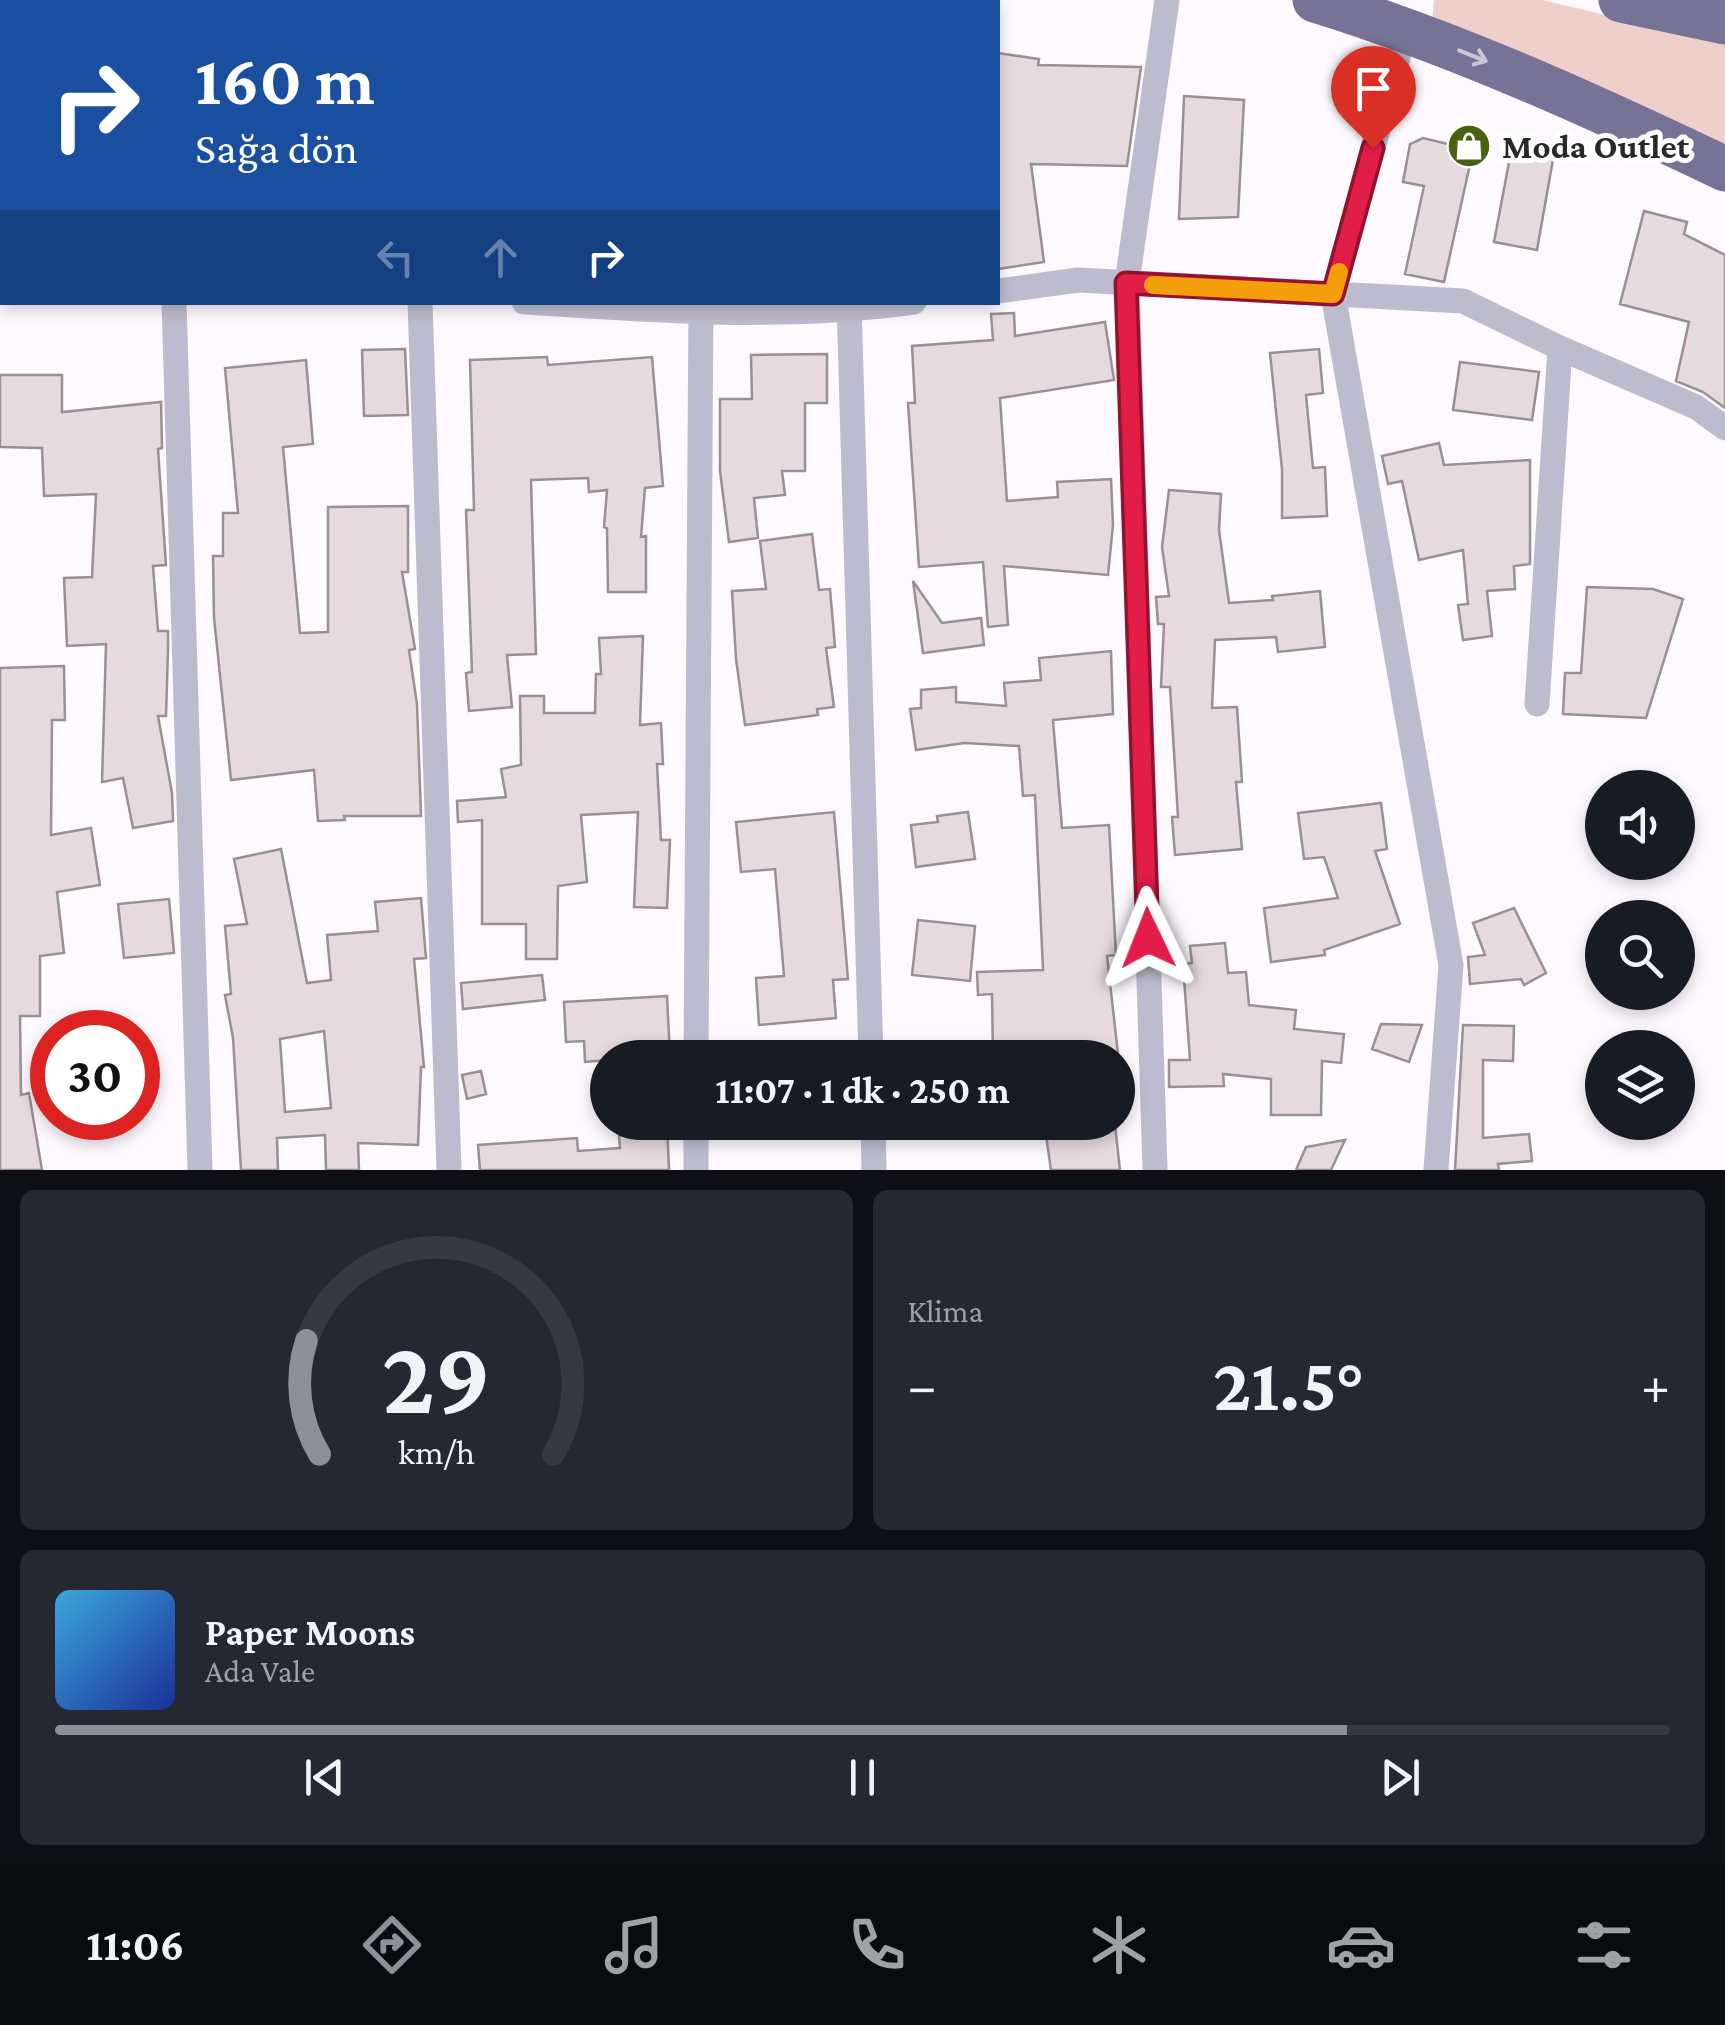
<!DOCTYPE html>
<html lang="tr">
<meta charset="utf-8">
<style>
:root{--surface:#171b24;--page:#242831;--text:#f1f3f6;--muted:#9ea1a6;--line:#363941;--accent:#8c9099}
body{margin:0;font-family:"Crimson Pro",serif;background:var(--page);color:var(--text);height:100vh;display:flex;flex-direction:column;font-size:38px;white-space:nowrap}
*{box-sizing:border-box;margin:0}
p{font-size:32px;color:var(--muted)}
.icon{flex:none;width:55px;height:55px;fill:none;stroke:currentColor;stroke-width:2;stroke-linecap:round;stroke-linejoin:round}
.map{position:relative;height:1170px;overflow:hidden}
.sheet{display:flex;flex-direction:column;gap:20px;padding:20px;background:#0d0f14;flex:1}
.sheet>*{flex:none}
.hud{position:absolute;left:0px;top:0px;width:1000px;height:305px;box-shadow:0 5px 15px #0003;background:#1a4fa0;color:#fff;overflow:hidden}
.controls{position:absolute;left:1585px;top:770px;display:grid;gap:20px}
.controls a{display:grid;place-items:center;width:110px;height:110px;border-radius:50%;background:var(--surface);box-shadow:0 5px 15px #0003;font-size:50px}
.speed{position:absolute;left:30px;top:1010px;display:flex;gap:20px;font-size:50px;font-weight:700;text-align:center}
.speed>*{display:grid;place-content:center;width:130px;height:130px;border-radius:50%;background:var(--surface);box-shadow:0 5px 15px #0003;line-height:1}
.speed .limit{border:15px solid #d22;background:#fff;color:#111}
.pin{position:absolute;display:grid;place-items:center;width:85px;height:85px;color:#fff;margin:-102px -42px;border-radius:50% 50% 50% 0;rotate:-45deg;box-shadow:0 0 10px #0007}
.pin .icon{rotate:45deg}
.me{position:absolute;width:110px;margin:-55px;rotate:358deg;stroke-linejoin:round;filter:drop-shadow(0 0 8px #0008)}
.turn{display:flex;align-items:center;gap:35px;height:210px;padding:0 30px;font-size:45px}
.turn .icon{width:130px;height:130px;stroke-width:2.5}
.turn b{display:block;font-size:70px;line-height:85px}
.lanes{display:flex;align-items:center;height:95px;padding:0 30px;background:#0003;justify-content:center;gap:50px;direction:ltr}
.lanes .off{opacity:.35}
.big{font-size:75px;font-weight:700;line-height:1.1}
.sheet .tile{flex:1;display:flex;flex-direction:column;justify-content:center;gap:15px;min-width:0;padding:0 35px;border-radius:15px;background:var(--page)}
.sheet .dial{align-items:center;gap:0}
.dial svg{height:260px;overflow:visible;fill:none;stroke:var(--line);stroke-width:7;stroke-linecap:round;text-anchor:middle}
.dial text{fill:var(--text);stroke:none}
.song{display:flex;align-items:center;gap:30px}
.cover{width:120px;height:120px;border-radius:15px;background:linear-gradient(135deg,hsl(200 70% 55%),hsl(230 70% 35%))}
.played{height:10px;border-radius:5px;background:linear-gradient(90deg,var(--accent) 80%,var(--line) 80%)}
.keys{display:flex;justify-content:space-around;direction:ltr}
.heat{display:flex;justify-content:space-between;align-items:center;font-size:55px;direction:ltr}
.sheet .tiles{flex:1;display:grid;gap:20px;grid-template-columns:1fr 1fr}
.tile:last-child{grid-column:span 2}
.trip{position:absolute;left:590px;top:1040px;width:545px;height:100px;border-radius:50px;background:var(--surface);box-shadow:0 5px 15px #0003;font-weight:700;line-height:100px;text-align:center}
.tab-bar{display:flex;height:160px;justify-content:space-around;align-items:center;background:#090b0e;color:var(--muted)}
.tab-bar .icon{width:70px;height:70px}
.tab-bar .selected{color:var(--accent)}
.tab-bar b{font-size:45px;color:var(--text)}
.map>svg:first-child{display:block}
.green{fill:#efcfca}
.building{fill:#e7dade;stroke:#9b8f93;stroke-width:2.5;fill-rule:evenodd}
.lines{fill:none;stroke-linecap:round;stroke-linejoin:round}
.street{stroke:#bdbcce;stroke-width:25}
.highway{stroke:#777397;stroke-width:45}
.oneway{stroke:#c9c7d5}
.route-casing{stroke:#92132f;stroke-width:25}
.route{stroke:#e11d48;stroke-width:18}
.slow{stroke:#f59e0b;stroke-width:18}
.labels{text-anchor:middle;dominant-baseline:central;stroke-width:10;stroke-linejoin:round;paint-order:stroke}
.poi-label{font-size:35px;font-weight:bold;fill:#2a272b;stroke:#fff;text-anchor:start}
</style>
<div class="map">
<svg width="1725" height="1170" viewBox="0 0 1725 1170">
<rect width="100%" height="100%" fill="#fef9ff"/>
<path class="green" d="M 1434,0 L 1542,0 L 1725,43 L 1725,151 L 1432,21 Z"/>
<path class="building" d="M 998,53 L 1039,59 L 1038,65 L 1141,67 L 1127,166 L 1031,164 L 1044,262 L 998,269 Z
M 1184,96 L 1244,100 L 1238,217 L 1179,219 Z
M 1454,134 L 1476,137 L 1444,282 L 1405,274 L 1424,186 L 1403,182 L 1410,144 L 1423,138 L 1452,145 Z
M 1513,141 L 1555,148 L 1537,250 L 1494,242 Z
M 1644,211 L 1687,222 L 1684,234 L 1725,255 L 1725,408 L 1703,392 L 1676,381 L 1689,322 L 1620,304 Z
M 1014,313 L 1015,336 L 1105,322 L 1114,380 L 1000,398 L 1007,501 L 1058,497 L 1057,482 L 1111,479 L 1113,525 L 1108,575 L 1004,566 L 1008,625 L 988,627 L 983,562 L 919,567 L 908,403 L 915,403 L 912,346 L 993,340 L 991,314 Z
M 405,349 L 408,415 L 364,416 L 362,350 Z
M 1319,349 L 1323,393 L 1306,395 L 1313,468 L 1325,467 L 1327,516 L 1282,518 L 1282,469 L 1270,353 Z
M 827,354 L 827,403 L 805,403 L 805,471 L 782,471 L 785,495 L 754,498 L 758,538 L 729,542 L 720,471 L 720,399 L 752,399 L 751,355 Z
M 547,357 L 548,365 L 652,357 L 663,486 L 645,488 L 641,537 L 646,536 L 646,592 L 608,592 L 607,528 L 604,527 L 607,490 L 589,492 L 588,478 L 531,480 L 536,654 L 507,655 L 512,707 L 469,711 L 466,673 L 472,672 L 466,510 L 474,510 L 470,360 Z
M 306,360 L 313,444 L 283,447 L 300,633 L 328,632 L 328,507 L 408,506 L 408,572 L 402,572 L 415,649 L 409,650 L 417,704 L 421,816 L 344,816 L 345,820 L 318,821 L 314,770 L 231,780 L 214,618 L 213,556 L 223,556 L 223,513 L 238,513 L 225,368 Z
M 1460,362 L 1539,372 L 1532,420 L 1453,410 Z
M 0,375 L 62,375 L 62,412 L 161,402 L 162,448 L 158,449 L 166,565 L 153,566 L 158,631 L 168,631 L 168,650 L 166,716 L 158,716 L 172,793 L 173,821 L 133,828 L 123,778 L 102,782 L 106,644 L 67,646 L 64,578 L 92,577 L 96,494 L 44,496 L 42,448 L 0,447 Z
M 1439,443 L 1444,465 L 1530,460 L 1530,564 L 1514,566 L 1515,589 L 1487,591 L 1492,636 L 1463,640 L 1458,605 L 1468,604 L 1463,550 L 1419,560 L 1402,481 L 1388,484 L 1382,456 Z
M 1169,490 L 1221,494 L 1219,530 L 1229,603 L 1273,600 L 1272,596 L 1320,591 L 1325,647 L 1278,652 L 1276,637 L 1215,640 L 1212,708 L 1237,707 L 1242,782 L 1236,782 L 1242,849 L 1175,855 L 1172,817 L 1178,817 L 1170,687 L 1161,687 L 1164,624 L 1158,624 L 1156,597 L 1169,596 L 1162,547 Z
M 812,534 L 819,590 L 830,589 L 835,647 L 826,648 L 834,707 L 817,709 L 818,715 L 745,725 L 736,659 L 732,591 L 766,589 L 760,541 Z
M 913,581 L 942,623 L 981,618 L 984,645 L 923,653 Z
M 1587,587 L 1653,589 L 1683,599 L 1646,718 L 1563,714 L 1565,673 L 1581,673 Z
M 643,636 L 640,725 L 661,723 L 663,764 L 657,764 L 661,840 L 670,840 L 667,908 L 634,907 L 638,812 L 581,815 L 587,882 L 558,886 L 557,959 L 526,959 L 526,924 L 482,924 L 482,820 L 458,822 L 457,801 L 506,797 L 501,769 L 521,765 L 520,696 L 544,696 L 544,713 L 595,713 L 596,674 L 601,674 L 599,638 Z
M 1111,651 L 1113,714 L 1053,720 L 1062,828 L 1109,825 L 1116,955 L 1107,956 L 1118,1054 L 1083,1058 L 1068,1058 L 1067,1054 L 993,1058 L 992,994 L 978,995 L 977,972 L 1043,970 L 1035,795 L 1023,796 L 1019,746 L 964,743 L 916,750 L 910,709 L 921,708 L 921,690 L 956,687 L 956,702 L 1006,706 L 1004,683 L 1041,680 L 1039,658 Z
M 64,666 L 65,720 L 52,720 L 51,835 L 91,828 L 100,885 L 57,892 L 64,953 L 40,956 L 40,1016 L 20,1016 L 21,1095 L 29,1093 L 42,1170 L 0,1170 L 0,668 Z
M 1381,803 L 1387,849 L 1375,851 L 1400,924 L 1324,950 L 1325,955 L 1271,962 L 1264,908 L 1338,898 L 1324,857 L 1304,859 L 1298,813 Z
M 834,812 L 848,979 L 833,980 L 836,1018 L 759,1025 L 756,978 L 784,976 L 775,869 L 741,872 L 736,822 Z
M 968,812 L 975,859 L 916,867 L 911,825 L 938,822 L 937,816 Z
M 281,849 L 307,983 L 331,980 L 327,935 L 378,931 L 375,902 L 421,898 L 426,958 L 414,959 L 424,1067 L 421,1067 L 418,1145 L 358,1143 L 359,1170 L 326,1170 L 325,1135 L 277,1138 L 278,1170 L 241,1170 L 233,1038 L 225,995 L 231,994 L 225,926 L 247,924 L 234,859 ZM 324,1031 L 331,1108 L 285,1112 L 280,1039 Z
M 169,899 L 174,953 L 124,958 L 118,904 Z
M 1514,908 L 1546,973 L 1524,985 L 1521,979 L 1470,984 L 1468,957 L 1485,955 L 1473,923 Z
M 918,920 L 975,926 L 970,981 L 912,975 Z
M 1225,943 L 1228,973 L 1246,972 L 1249,1005 L 1296,1010 L 1294,1029 L 1344,1034 L 1341,1063 L 1322,1061 L 1321,1115 L 1271,1115 L 1271,1079 L 1223,1074 L 1224,1086 L 1169,1087 L 1169,1060 L 1190,1060 L 1183,964 L 1192,963 L 1190,946 Z
M 542,975 L 545,1000 L 463,1009 L 461,983 Z
M 667,996 L 670,1056 L 608,1058 L 608,1060 L 585,1062 L 584,1041 L 566,1042 L 564,1002 Z
M 1381,1024 L 1422,1025 L 1409,1062 L 1372,1049 Z
M 1463,1025 L 1514,1026 L 1513,1061 L 1483,1060 L 1483,1138 L 1529,1134 L 1532,1161 L 1498,1164 L 1499,1170 L 1455,1170 Z
M 481,1071 L 486,1094 L 467,1099 L 462,1075 Z
M 618,1122 L 667,1122 L 669,1170 L 480,1170 L 478,1145 L 577,1138 L 578,1151 L 620,1148 Z
M 1115,1125 L 1120,1170 L 1051,1170 L 1046,1135 Z
M 1345,1140 L 1331,1170 L 1296,1170 L 1306,1147 Z"/>
<g class="lines">
<path class="street" d="M 189,2 L 189,0
M 442,2 L 443,0
M 708,2 L 708,0
M 865,2 L 866,0
M 1406,28 L 1333,294 L 1451,965 L 1436,1170
M 0,258 L 2,259
M 998,291 L 1078,280 L 1463,301 L 1560,348 L 1696,407 L 1725,428
M 174,302 L 200,1170
M 420,302 L 449,1170
M 524,302 C 655,311 784,320 914,302
M 849,302 L 871,1058
M 1537,704 L 1560,348
M 696,1058 L 701,302
M 873,1122 L 874,1170
M 696,1170 L 696,1122
M 1155,1170 L 1127,283 L 1167,0"/>
<path class="highway" d="M 1315,0 C 1457,44 1591,105 1725,169
M 1621,0 L 1725,22"/>
</g>
<defs><path id="oneway-shaft" d="M-6 0H5M1.5-3L5.5 0L1.5 3" fill="none" stroke-width="1.6" stroke-linecap="round" stroke-linejoin="round" transform="scale(2.5)"/></defs>
<use class="oneway" href="#oneway-shaft" transform="translate(1473 56) rotate(22)"/>
<g class="lines">
<g class="route-casing">
<path id="route" d="M 1148,938 L 1126,283 L 1333,294 L 1373,148"/>
</g>
<use href="#route" class="route"/>
<path class="slow" d="M 1153,285 L 1333,294 L 1339,272"/>
</g>
<defs>
<g id="shop-disc" transform="scale(2.25)"><circle r="9.5" fill="#496211" stroke="#fff"/><path d="M-5-2.5h2.3a2.7 3.5 0 0 1 5.4 0H5L5.5 6h-11ZM-1.5-2.5h3a1.5 2.3 0 0 0-3 0Z" fill="#fff"/></g>
</defs>
<g fill-rule="evenodd">
<use href="#shop-disc" x="1469" y="146"/>
</g>
<g class="labels">
<g class="poi-label">
<text x="1502" y="146">Moda Outlet</text>
</g>
</g>
</svg>
<div class="controls">
<a><svg class="icon" aria-label="sound" viewBox="0 0 24 24"><path d="M4 9h4l5-4v14l-5-4H4zM17 9q2 3 0 6"/></svg></a>
<a><svg class="icon" aria-label="search" viewBox="0 0 24 24"><circle cx="10" cy="10" r="6"/><path d="M15 15l6 6"/></svg></a>
<a><svg class="icon" aria-label="layers" viewBox="0 0 24 24"><path d="M12 4l9 5-9 5-9-5zM3 14l9 5 9-5"/></svg></a>
</div>
<div class="speed"><div class="limit">30</div></div>
<div class="pin" style="left:1373px;top:148px;background:#d93025"><svg class="icon" aria-label="arrive" viewBox="0 0 24 24"><path d="M6 21V4h12l-3 4 3 4H6"/></svg></div>
<svg class="me" style="left:1148px;top:938px" viewBox="-20 -20 40 40"><path d="M0-17L14 15 0 8-14 15z" fill="#e11d48" stroke="#fff" stroke-width="4"/></svg>
<div class="trip">11:07 · 1 dk · 250 m</div>
<div class="hud">
<div class="turn"><svg class="icon" aria-label="right" viewBox="0 0 24 24"><path d="M7 20v-9h11M14 6l5 5-5 5"/></svg><div><b>160 m</b>Sağa dön</div></div>
<div class="lanes"><svg class="icon off" aria-label="left" viewBox="0 0 24 24"><path d="M17 20v-9H6M10 6l-5 5 5 5"/></svg><svg class="icon off" aria-label="ahead" viewBox="0 0 24 24"><path d="M12 20V5M6 11l6-6 6 6"/></svg><svg class="icon" aria-label="right" viewBox="0 0 24 24"><path d="M7 20v-9h11M14 6l5 5-5 5"/></svg></div>
</div>
</div>
<section class="sheet">
<div class="tiles">
<div class="tile dial"><svg viewBox="0 0 100 80">
<path d="M14 69A42 42 0 1 1 86 69"/>
<path d="M14 69A42 42 0 0 1 10 34" stroke="#8c9099"/>
<text x="50" y="56" font-size="32" font-weight="700">29</text>
<text x="50" y="72" font-size="11">km/h</text>
</svg></div>
<div class="tile"><p>Klima</p>
<div class="heat"><a>−</a><b class="big">21.5°</b><a>+</a></div>
</div>
<div class="tile">
<div class="song"><i class="cover"></i><div><b>Paper Moons</b><p>Ada Vale</p></div></div>
<div class="played"></div>
<div class="keys"><svg class="icon" aria-label="previous" viewBox="0 0 24 24"><path d="M18 5L8 12l10 7zM5 5v14"/></svg><svg class="icon" aria-label="pause" viewBox="0 0 24 24"><path d="M8 5v14M16 5v14"/></svg><svg class="icon" aria-label="next" viewBox="0 0 24 24"><path d="M6 5l10 7-10 7zM19 5v14"/></svg></div>
</div>
</div>
</section>
<nav class="tab-bar">
<b>11:06</b>
<svg class="icon selected" aria-label="directions" viewBox="0 0 24 24"><path d="M12 3l9 9-9 9-9-9zM9 14v-3h6M13 9l2 2-2 2"/></svg>
<svg class="icon" aria-label="music" viewBox="0 0 24 24"><path d="M9 18V5l10-2v13"/><circle cx="6" cy="18" r="3"/><circle cx="16" cy="16" r="3"/></svg>
<svg class="icon" aria-label="phone" viewBox="0 0 24 24"><path d="M5 4h4l2 5-3 2q2 4 5 5l2-3 5 2v4C11 20 4 13 5 4z"/></svg>
<svg class="icon" aria-label="climate" viewBox="0 0 24 24"><path d="M12 3v18M4 7l16 10M4 17L20 7"/></svg>
<svg class="icon" aria-label="car" viewBox="0 0 24 24"><path d="M5 17H2v-5l4-1 3-4h7l3 4 3 1v5h-3M9 17h6M6 11h13"/><circle cx="7" cy="17" r="2"/><circle cx="17" cy="17" r="2"/></svg>
<svg class="icon" aria-label="filters" viewBox="0 0 24 24"><path d="M4 7h16M4 17h16"/><circle cx="9" cy="7" r="2"/><circle cx="15" cy="17" r="2"/></svg>
</nav>
